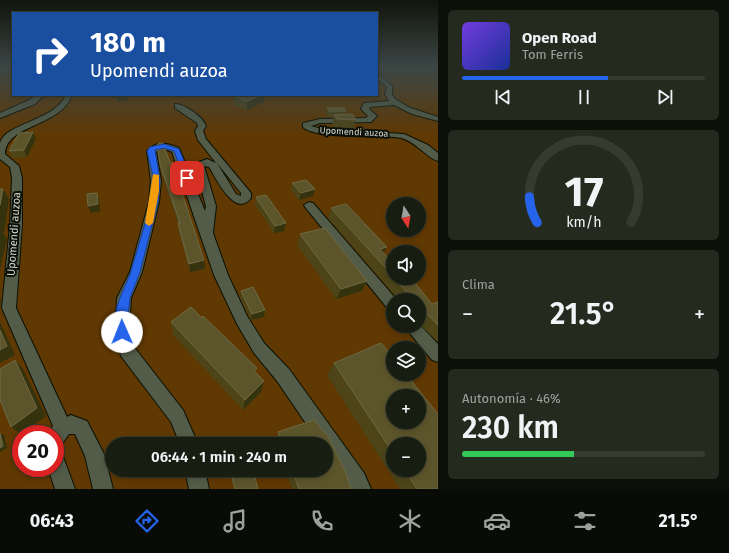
<!DOCTYPE html>
<html lang="es">
<meta charset="utf-8">
<style>
:root{--surface:#171d10;--page:#242a1e;--text:#f1f3f6;--muted:#9ea29f;--line:#363b30;--accent:#2563eb}
body{margin:0;font-family:"Fira Sans",sans-serif;background:var(--page);color:var(--text);height:100vh;display:flex;flex-direction:column;font-size:15px;white-space:nowrap}
*{box-sizing:border-box;margin:0}
p{font-size:13px;color:var(--muted)}
.icon{flex:none;width:22px;height:22px;fill:none;stroke:currentColor;stroke-width:2;stroke-linecap:round;stroke-linejoin:round}
.map{position:relative;flex:1;overflow:hidden}
.side{display:flex;flex-direction:column;gap:10px;padding:10px;background:#0d1009;width:291px}
.side>*{flex:none}
.hud{position:absolute;left:12px;top:12px;width:366px;height:84px;border-radius:0px;box-shadow:0 2px 6px #0003,0 0 0 1px var(--line);background:#1a4fa0;color:#fff;overflow:hidden}
.needle{width:26px;rotate:169deg}
.tools{position:absolute;left:386px;top:197px;display:grid;gap:8px}
.tools a{display:grid;place-items:center;width:40px;height:40px;border-radius:50%;background:var(--surface);box-shadow:0 2px 6px #0003,0 0 0 1px var(--line);font-size:20px}
.speed{position:absolute;left:12px;top:425px;display:flex;gap:8px;font-size:20px;font-weight:700;text-align:center}
.speed>*{display:grid;place-content:center;width:52px;height:52px;border-radius:50%;background:var(--surface);box-shadow:0 2px 6px #0003,0 0 0 1px var(--line);line-height:1}
.speed .limit{border:6px solid #d22;background:#fff;color:#111}
.pin{position:absolute;display:grid;place-items:center;width:34px;height:34px;color:#fff;margin:-17px;border-radius:8px;box-shadow:0 2px 6px #0006}
.me{position:absolute;width:44px;margin:-22px;rotate:359deg;stroke-linejoin:round;filter:drop-shadow(0 0 3px #0008)}
.turn{display:flex;align-items:center;gap:14px;height:84px;padding:0 12px;font-size:18px}
.turn .icon{width:52px;height:52px;stroke-width:2.5}
.turn b{display:block;font-size:28px;line-height:34px}
.big{font-size:30px;font-weight:600;line-height:1.1}
.side .widget{flex:1;display:flex;flex-direction:column;justify-content:center;gap:6px;min-width:0;padding:0 14px;border-radius:6px;background:var(--page)}
.side .dial{align-items:center;gap:0}
.dial svg{height:104px;overflow:visible;fill:none;stroke:var(--line);stroke-width:7;stroke-linecap:round;text-anchor:middle}
.dial text{fill:var(--text);stroke:none}
.song{display:flex;align-items:center;gap:12px}
.cover{width:48px;height:48px;border-radius:6px;background:linear-gradient(135deg,hsl(260 70% 55%),hsl(230 70% 35%))}
.played{height:4px;border-radius:2px;background:linear-gradient(90deg,var(--accent) 60%,var(--line) 60%)}
.keys{display:flex;justify-content:space-around;direction:ltr}
.heat{display:flex;justify-content:space-between;align-items:center;font-size:22px;direction:ltr}
.charge{height:6px;border-radius:3px;background:linear-gradient(90deg,#34c759 46%,var(--line) 0)}
.trip{position:absolute;left:105px;top:437px;width:228px;height:40px;border-radius:20px;background:var(--surface);box-shadow:0 2px 6px #0003,0 0 0 1px var(--line);font-weight:600;line-height:40px;text-align:center}
.menu{display:flex;height:64px;justify-content:space-around;align-items:center;background:#090c06;color:var(--muted)}
.menu .icon{width:28px;height:28px}
.menu .current{color:var(--accent)}
.menu b{font-size:18px;color:var(--text)}
main{display:flex;flex:1;min-height:0}
.map>svg:first-child{display:block}
.green{fill:#603802;fill-rule:evenodd}
.lines{fill:none;stroke-linecap:round;stroke-linejoin:round}
.minor-casing{stroke:#091002;stroke-width:2}
.minor{fill:#525c48;fill-rule:evenodd}
.wall{fill:#4d4518;fill-rule:evenodd}
.shaded-wall{fill:#35320e}
.building{fill:#5c552b;stroke:#6f6a45;fill-rule:evenodd}
.route{fill:#2563eb;stroke:#184099}
.slow{fill:#f59e0b}
.labels{text-anchor:middle;dominant-baseline:central;stroke-width:4;stroke-linejoin:round;paint-order:stroke}
.far-street-label{font-size:9px;fill:#d5dbcf;stroke:#0b0f07}
.street-label{font-size:11px;fill:#d5dbcf;stroke:#0b0f07}
</style>
<main>
<div class="map">
<svg width="438" height="489" viewBox="0 0 438 489">
<rect width="100%" height="100%" fill="#1f2715"/>
<path class="green" d="M 0,68 L 13,68 L 13,95 L 377,95 L 377,68 L 438,68 L 438,489 L 0,489 ZM 393,204 L 419,204 L 419,230 L 393,230 ZM 393,252 L 419,252 L 419,278 L 393,278 ZM 393,300 L 419,300 L 419,326 L 393,326 ZM 393,348 L 419,348 L 419,374 L 393,374 ZM 393,396 L 419,396 L 419,422 L 393,422 ZM 21,434 L 55,434 L 55,468 L 21,468 ZM 112,444 L 326,444 L 326,470 L 112,470 ZM 393,444 L 419,444 L 419,470 L 393,470 Z"/>
<g class="lines">
<g class="minor-casing">
<path id="minor" d="M 377,73 L 392,86 L 392,94 L 394,98 L 408,107 L 438,117 L 438,121 L 412,114 L 394,105 L 370,107 L 369,109 L 377,116 L 371,122 L 320,123 L 311,126 L 322,129 L 404,134 L 428,145 L 438,153 L 438,161 C 427,158 415,141 401,138 C 380,134 316,140 303,127 L 303,123 L 320,119 L 366,118 L 368,116 L 361,109 L 364,103 L 389,101 L 385,94 L 387,87 L 377,78 Z
M 37,95 L 44,95 L 35,104 L 0,118 L 0,113 L 29,100 Z
M 66,95 L 72,95 C 61,127 6,124 5,154 L 19,166 L 22,178 L 22,225 L 16,308 L 67,417 L 71,415 L 87,421 L 104,454 L 113,489 L 93,489 L 85,456 L 75,434 L 69,434 L 62,444 L 55,446 L 55,434 L 47,434 L 53,426 L 2,308 L 10,225 L 12,178 L 10,167 L 0,159 C 0,154 0,148 0,143 C 5,123 55,121 66,95 Z
M 175,104 C 184,103 204,118 206,126 L 203,131 L 206,139 L 251,193 L 251,198 C 235,219 216,178 209,167 L 204,166 L 216,206 L 213,233 L 228,275 L 247,316 L 264,343 L 289,369 L 364,473 L 371,489 L 351,489 L 326,452 L 326,444 L 320,444 L 277,381 L 254,353 L 237,324 L 214,275 L 172,152 C 166,149 161,148 156,152 L 161,181 L 159,202 L 142,272 L 131,298 L 129,332 L 134,347 L 183,410 L 198,444 L 180,444 L 171,422 L 121,356 L 115,332 L 117,298 L 130,272 L 149,202 L 151,181 L 147,151 C 155,141 168,143 179,148 L 205,211 L 206,206 L 194,164 L 207,159 L 216,163 L 198,140 L 195,131 L 198,126 L 197,123 L 175,108 ZM 217,163 L 241,193 L 241,196 L 236,194 Z
M 309,202 L 313,203 L 397,300 L 393,300 L 393,311 L 388,309 L 305,207 L 304,205 Z
M 419,324 L 438,344 L 438,362 L 432,360 L 404,326 L 419,326 Z
M 55,451 L 62,454 L 75,489 L 55,489 L 48,468 L 55,468 Z
M 185,470 L 205,470 L 209,489 L 189,489 Z"/>
</g>
<use href="#minor" class="minor"/>
</g>
<path class="wall" d="M 234,96 L 264,102 L 247,110 L 234,105 Z
M 327,108 L 346,111 L 345,115 L 356,120 L 353,129 L 334,128 L 332,124 L 334,117 L 328,117 L 326,115 Z
M 33,132 L 36,139 L 27,157 L 13,158 L 9,151 Z
M 157,145 L 205,269 L 190,272 L 179,232 L 178,223 L 161,172 Z
M 292,183 L 313,196 L 299,200 L 291,190 Z
M 256,197 L 284,231 L 274,233 L 255,204 Z
M 331,208 L 387,247 L 383,254 L 393,264 L 393,278 L 405,278 L 432,304 L 438,302 L 438,342 L 419,324 L 419,300 L 399,300 L 328,218 Z
M 300,234 L 367,281 L 362,291 L 336,299 L 297,245 Z
M 241,291 L 265,310 L 264,317 L 251,320 L 240,298 Z
M 171,322 L 256,373 L 261,392 L 243,410 L 173,335 Z
M 334,363 L 438,489 L 400,489 L 327,375 ZM 393,444 L 419,470 L 393,470 Z
M 314,420 L 329,438 L 346,473 L 351,489 L 292,489 L 285,470 L 326,470 L 326,444 L 276,444 L 275,441 L 278,432 Z
M 229,470 L 253,470 L 258,489 L 234,489 Z"/>
<path class="shaded-wall" d="M 116,95 L 127,95 L 128,100 L 118,102 Z
M 261,95 L 265,95 L 264,102 L 247,110 L 247,101 Z
M 33,132 L 36,139 L 27,157 L 24,150 Z
M 3,189 L 9,199 L 4,233 L 3,233 L 7,239 L 1,264 L 0,271 L 0,205 Z
M 315,189 L 313,196 L 299,200 L 301,193 Z
M 97,193 L 99,200 L 100,211 L 91,213 L 88,206 Z
M 286,223 L 284,231 L 274,233 L 275,226 Z
M 387,247 L 381,257 L 380,249 Z
M 204,260 L 205,269 L 190,272 L 189,264 Z
M 367,281 L 362,291 L 336,299 L 341,289 Z
M 0,297 L 1,299 L 0,308 Z
M 265,310 L 264,317 L 251,320 L 252,314 Z
M 426,313 L 419,322 L 419,319 L 422,314 Z
M 0,322 L 15,355 L 0,363 Z
M 15,360 L 23,369 L 46,416 L 21,434 L 11,427 Z
M 264,381 L 261,392 L 243,410 L 245,400 Z
M 0,433 L 4,435 L 7,448 L 0,452 Z"/>
<path class="building" d="M 237,95 L 261,95 L 247,101 L 234,96 Z
M 327,108 L 344,108 L 346,111 L 329,111 Z
M 352,114 L 356,120 L 337,119 L 334,115 Z
M 33,132 L 24,150 L 9,151 L 19,133 Z
M 159,143 L 163,143 L 170,163 L 172,162 L 204,260 L 189,264 L 178,223 L 180,223 L 160,164 L 157,145 Z
M 306,180 L 315,189 L 301,193 L 292,183 Z
M 0,189 L 3,189 L 0,205 Z
M 97,193 L 98,204 L 88,206 L 87,194 Z
M 266,195 L 286,223 L 275,226 L 256,197 Z
M 346,204 L 387,247 L 380,249 L 393,264 L 393,276 L 331,208 Z
M 325,228 L 367,281 L 341,289 L 300,234 Z
M 394,278 L 405,278 L 406,279 L 411,278 L 432,304 L 438,302 L 438,325 L 426,313 L 422,314 L 419,310 L 419,300 L 412,300 L 404,289 Z
M 253,287 L 265,310 L 252,314 L 241,291 Z
M 191,307 L 202,318 L 203,316 L 257,368 L 254,371 L 264,381 L 245,400 L 171,322 Z
M 0,330 L 7,346 L 0,350 Z
M 381,343 L 393,357 L 393,374 L 406,374 L 438,414 L 438,489 L 417,489 L 405,470 L 419,470 L 419,444 L 393,444 L 393,453 L 334,363 ZM 393,396 L 419,396 L 419,422 L 393,422 Z
M 15,360 L 37,408 L 11,427 L 0,400 L 0,369 Z
M 314,420 L 329,438 L 346,473 L 351,489 L 299,489 L 292,470 L 326,470 L 326,444 L 283,444 L 278,432 Z
M 0,433 L 3,446 L 0,448 Z
M 244,441 L 245,444 L 234,444 Z
M 230,470 L 253,470 L 258,489 L 235,489 Z"/>
<linearGradient id="sky" x2="0" y2="1"><stop stop-color="#11150c"/><stop offset="0.5" stop-color="#3c4746"/><stop offset="1" stop-color="#3c4746" stop-opacity="0"/></linearGradient>
<rect width="438" height="136" fill="url(#sky)"/>
<path class="route" d="M 164,144 L 179,149 L 191,178 L 187,181 L 184,178 L 174,151 L 164,148 L 155,150 L 160,181 L 158,202 L 140,272 L 130,298 L 126,335 L 122,337 L 118,335 C 108,314 125,290 131,271 C 138,247 152,205 153,181 C 153,172 149,161 147,151 L 150,147 Z"/>
<path class="slow" d="M 153,174 L 159,175 L 159,191 L 153,223 L 149,226 L 145,223 Z"/>
<g class="labels">
<g class="far-street-label">
<text transform="translate(354 132) rotate(3)">Upomendi auzoa</text>
</g>
<g class="street-label">
<text transform="translate(14 234) rotate(-86)">Upomendi auzoa</text>
</g>
</g>
</svg>
<div class="tools">
<a><svg class="needle" viewBox="-14 -14 28 28"><path d="M0-13l5 13h-10z" fill="#e53935"/><path d="M0 13l5-13h-10z" fill="#9ea29f"/></svg></a>
<a><svg class="icon" aria-label="sound" viewBox="0 0 24 24"><path d="M4 9h4l5-4v14l-5-4H4zM17 9q2 3 0 6"/></svg></a>
<a><svg class="icon" aria-label="search" viewBox="0 0 24 24"><circle cx="10" cy="10" r="6"/><path d="M15 15l6 6"/></svg></a>
<a><svg class="icon" aria-label="layers" viewBox="0 0 24 24"><path d="M12 4l9 5-9 5-9-5zM3 14l9 5 9-5"/></svg></a>
<a>+</a>
<a>−</a>
</div>
<div class="speed"><div class="limit">20</div></div>
<div class="pin" style="left:187px;top:178px;background:#d93025"><svg class="icon" aria-label="arrive" viewBox="0 0 24 24"><path d="M6 21V4h12l-3 4 3 4H6"/></svg></div>
<svg class="me" style="left:122px;top:332px" viewBox="-20 -20 40 40"><circle r="19" fill="#fff"/><path d="M0-13L10 11 0 6-10 11z" fill="#2563eb"/></svg>
<div class="trip">06:44 · 1 min · 240 m</div>
<div class="hud">
<div class="turn"><svg class="icon" aria-label="right" viewBox="0 0 24 24"><path d="M7 20v-9h11M14 6l5 5-5 5"/></svg><div><b>180 m</b>Upomendi auzoa</div></div>
</div>
</div>
<section class="side">
<div class="widget">
<div class="song"><i class="cover"></i><div><b>Open Road</b><p>Tom Ferris</p></div></div>
<div class="played"></div>
<div class="keys"><svg class="icon" aria-label="previous" viewBox="0 0 24 24"><path d="M18 5L8 12l10 7zM5 5v14"/></svg><svg class="icon" aria-label="pause" viewBox="0 0 24 24"><path d="M8 5v14M16 5v14"/></svg><svg class="icon" aria-label="next" viewBox="0 0 24 24"><path d="M6 5l10 7-10 7zM19 5v14"/></svg></div>
</div>
<div class="widget dial"><svg viewBox="0 0 100 80">
<path d="M14 69A42 42 0 1 1 86 69"/>
<path d="M14 69A42 42 0 0 1 8 49" stroke="#2563eb"/>
<text x="50" y="56" font-size="32" font-weight="700">17</text>
<text x="50" y="72" font-size="11">km/h</text>
</svg></div>
<div class="widget"><p>Clima</p>
<div class="heat"><a>−</a><b class="big">21.5°</b><a>+</a></div>
</div>
<div class="widget"><p>Autonomía · 46%</p><b class="big">230 km</b><div class="charge"></div></div>
</section>
</main>
<nav class="menu">
<b>06:43</b>
<svg class="icon current" aria-label="directions" viewBox="0 0 24 24"><path d="M12 3l9 9-9 9-9-9zM9 14v-3h6M13 9l2 2-2 2"/></svg>
<svg class="icon" aria-label="music" viewBox="0 0 24 24"><path d="M9 18V5l10-2v13"/><circle cx="6" cy="18" r="3"/><circle cx="16" cy="16" r="3"/></svg>
<svg class="icon" aria-label="phone" viewBox="0 0 24 24"><path d="M5 4h4l2 5-3 2q2 4 5 5l2-3 5 2v4C11 20 4 13 5 4z"/></svg>
<svg class="icon" aria-label="climate" viewBox="0 0 24 24"><path d="M12 3v18M4 7l16 10M4 17L20 7"/></svg>
<svg class="icon" aria-label="car" viewBox="0 0 24 24"><path d="M5 17H2v-5l4-1 3-4h7l3 4 3 1v5h-3M9 17h6M6 11h13"/><circle cx="7" cy="17" r="2"/><circle cx="17" cy="17" r="2"/></svg>
<svg class="icon" aria-label="filters" viewBox="0 0 24 24"><path d="M4 7h16M4 17h16"/><circle cx="9" cy="7" r="2"/><circle cx="15" cy="17" r="2"/></svg>
<b>21.5°</b>
</nav>
